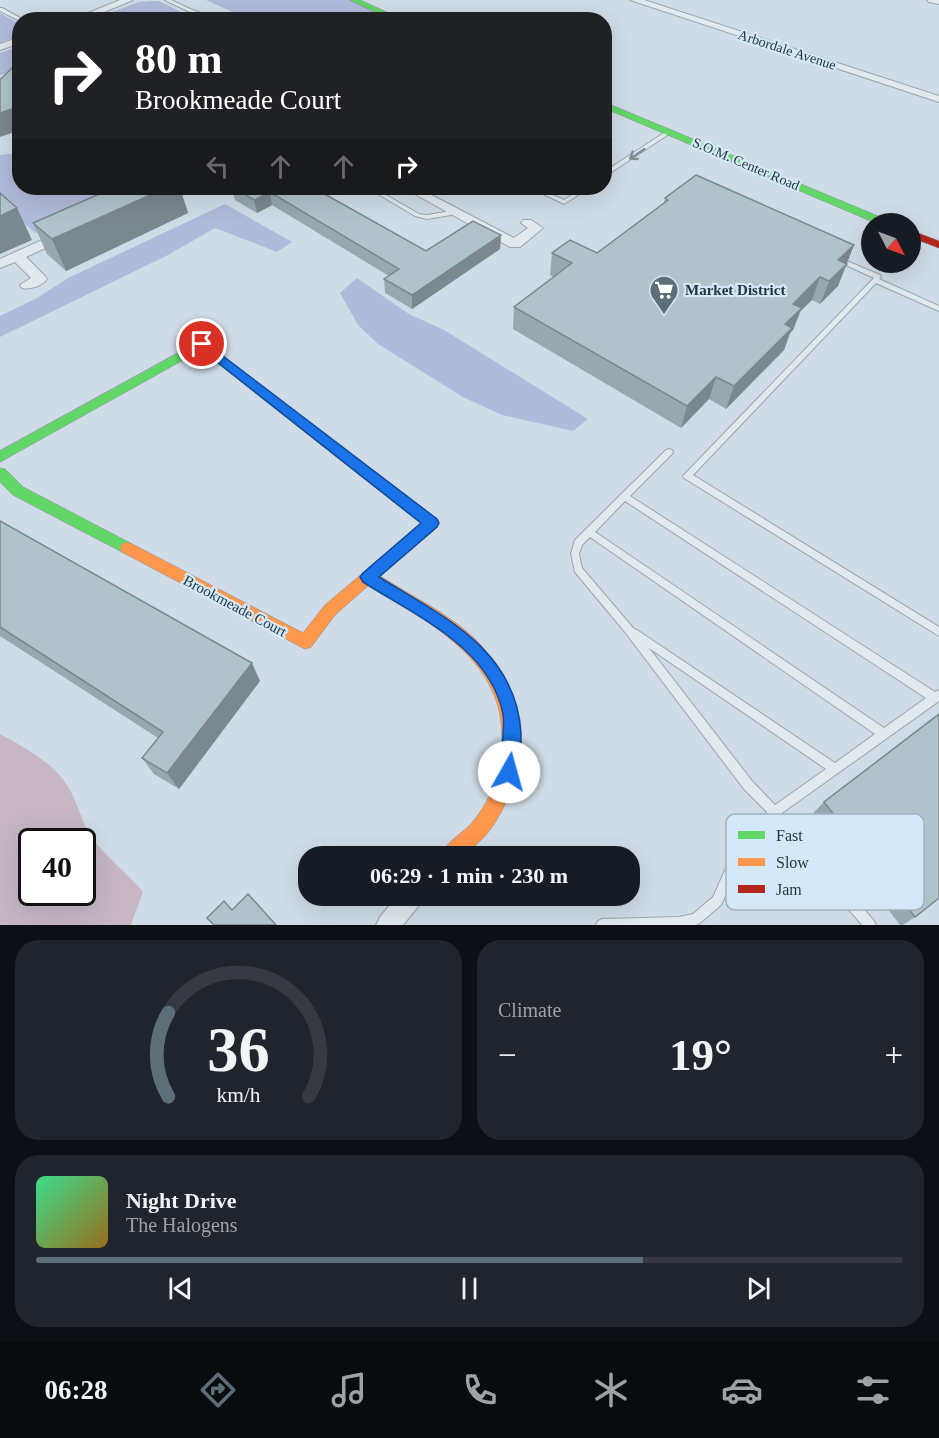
<!DOCTYPE html>
<meta charset="utf-8">
<style>
:root{--surface:#171b24;--page:#20242c;--text:#f1f3f6;--muted:#9ea1a6;--line:#363941;--accent:#5c6f78}
body{margin:0;font-family:"Times New Roman",serif;background:var(--page);color:var(--text);height:100vh;display:flex;flex-direction:column;font-size:22px;white-space:nowrap}
*{box-sizing:border-box;margin:0}
p{font-size:20px;color:var(--muted)}
.icon{flex:none;width:33px;height:33px;fill:none;stroke:currentColor;stroke-width:2;stroke-linecap:round;stroke-linejoin:round}
.map{position:relative;height:925px;overflow:hidden}
.side{display:flex;flex-direction:column;gap:15px;padding:15px;background:#0d0f14;flex:1}
.side>*{flex:none}
.top-card{position:absolute;left:12px;top:12px;width:600px;height:183px;border-radius:24px;box-shadow:0 6px 24px #0002;background:#202124;color:#fff;overflow:hidden}
.needle{width:39px;rotate:132deg}
.fabs{position:absolute;left:861px;top:213px;display:grid;gap:12px}
.fabs a{display:grid;place-items:center;width:60px;height:60px;border-radius:50%;background:var(--surface);box-shadow:0 6px 24px #0002;font-size:30px}
.speed{position:absolute;left:18px;top:828px;display:flex;gap:12px;font-size:30px;font-weight:700;text-align:center}
.speed>*{display:grid;place-content:center;width:78px;height:78px;border-radius:50%;background:var(--surface);box-shadow:0 6px 24px #0002;line-height:1}
.speed .limit{border:3px solid #111;border-radius:9px;background:#fff;color:#111}
.pin{position:absolute;display:grid;place-items:center;width:51px;height:51px;color:#fff;margin:-26px;border:3px solid #fff;border-radius:50%;box-shadow:0 2px 6px #0007}
.me{position:absolute;width:66px;margin:-33px;rotate:7deg;stroke-linejoin:round;filter:drop-shadow(0 0 4px #0008)}
.turn{display:flex;align-items:center;gap:21px;height:126px;padding:0 24px;font-size:27px}
.turn .icon{width:78px;height:78px;stroke-width:2.5}
.turn b{display:block;font-size:42px;line-height:51px}
.lanes{display:flex;align-items:center;height:57px;padding:0 24px;background:#0003;justify-content:center;gap:30px;direction:ltr}
.lanes .off{opacity:.35}
.big{font-size:45px;font-weight:700;line-height:1.1}
.side .card{flex:1;display:flex;flex-direction:column;justify-content:center;gap:9px;min-width:0;padding:0 21px;border-radius:24px;background:var(--page)}
.side .dial{align-items:center;gap:0}
.dial svg{height:156px;overflow:visible;fill:none;stroke:var(--line);stroke-width:7;stroke-linecap:round;text-anchor:middle}
.dial text{fill:var(--text);stroke:none}
.song{display:flex;align-items:center;gap:18px}
.cover{width:72px;height:72px;border-radius:9px;background:linear-gradient(135deg,hsl(150 70% 55%),hsl(40 70% 35%))}
.played{height:6px;border-radius:3px;background:linear-gradient(90deg,var(--accent) 70%,var(--line) 70%)}
.keys{display:flex;justify-content:space-around;direction:ltr}
.heat{display:flex;justify-content:space-between;align-items:center;font-size:33px;direction:ltr}
.side .tiles{flex:1;display:grid;gap:15px;grid-template-columns:1fr 1fr}
.card:last-child{grid-column:span 2}
.trip{position:absolute;left:298px;top:846px;width:342px;height:60px;border-radius:24px;background:var(--surface);box-shadow:0 6px 24px #0002;font-weight:700;line-height:60px;text-align:center}
.dock{display:flex;height:96px;justify-content:space-around;align-items:center;background:#090b0e;color:var(--muted)}
.dock .icon{width:42px;height:42px}
.dock .selected{color:var(--accent)}
.dock b{font-size:27px;color:var(--text)}
.map>svg:first-child{display:block}
.green{fill:#b1bada}
.water{fill:#c7b7c5;fill-rule:evenodd}
.lines{fill:none;stroke-linecap:round;stroke-linejoin:round}
.lane-casing{stroke:#98a5ac;stroke-width:2}
.street-casing{stroke:#98a5ac;stroke-width:2}
.fast-casing{stroke:#88949c;stroke-width:1}
.slow-casing{stroke:#88949c;stroke-width:1}
.jam-casing{stroke:#88949c;stroke-width:1}
.lane{fill:#e1e9ef;fill-rule:evenodd}
.street{fill:#e1e9ef;fill-rule:evenodd}
.fast{fill:#63d668;fill-rule:evenodd}
.slow{fill:#ff974d;fill-rule:evenodd}
.jam{fill:#b3261e;fill-rule:evenodd}
.wall{fill:#97a8af}
.shaded-wall{fill:#7b888e}
.building{fill:#b0c3cb;stroke:#7b888e;stroke-width:1.5}
.oneway{stroke:#808f96}
.route{fill:#1a73e8;stroke:#114b97;stroke-width:1.5}
.labels{text-anchor:middle;dominant-baseline:central;stroke-width:4.5;stroke-linejoin:round;paint-order:stroke}
.far-street-label{font-size:14px;fill:#1e353d;stroke:#d5e8f8}
.poi-label{font-size:15px;font-weight:bold;fill:#1e353d;stroke:#d5e8f8;text-anchor:start}
.street-label{font-size:15px;fill:#1e353d;stroke:#d5e8f8}
.key{fill:#d5e8f8;stroke:#9eb2c0;stroke-width:1.5}
.key-label{font-size:16px;fill:#1e353d}
</style>
<div class="map">
<svg width="939" height="925" viewBox="0 0 939 925">
<rect width="100%" height="100%" fill="#cfdce7"/>
<path class="green" d="M 206,0 L 354,0 L 400,19 L 248,19 Z
M 152,1 L 159,1 L 181,12 L 163,19 L 93,19 L 139,2 Z
M 0,13 L 19,24 L 20,35 L 0,43 Z
M 19,46 L 19,70 L 0,75 L 0,53 Z
M 19,153 L 20,188 L 126,188 L 130,191 L 35,233 L 0,202 L 0,155 Z
M 225,204 L 292,242 L 277,252 L 215,228 L 168,255 L 0,337 L 0,316 L 37,298 L 68,278 Z
M 357,278 L 409,314 L 444,330 L 588,419 L 573,431 L 502,415 L 463,397 L 378,344 L 358,325 L 340,293 Z"/>
<path class="water" d="M 0,734 C 27,749 57,764 71,792 C 79,807 82,823 92,838 C 107,858 127,873 143,892 L 131,925 L 0,925 ZM 32,842 L 82,842 L 82,892 L 32,892 Z"/>
<g class="lines">
<g class="lane-casing">
<path id="lane" d="M 165,0 L 171,0 L 190,9 L 219,20 L 211,20 L 199,15 L 188,20 L 181,20 L 194,14 Z
M 0,8 L 2,8 L 24,20 L 20,20 L 20,21 L 0,11 Z
M 667,131 L 672,132 L 604,177 L 604,172 Z
M 368,188 L 374,188 L 419,214 L 427,215 L 457,210 L 460,212 L 457,214 L 427,219 L 415,216 Z
M 531,188 L 538,188 L 564,200 L 583,188 L 589,188 L 564,204 Z
M 837,257 L 880,275 L 881,277 L 879,279 L 939,306 L 939,311 L 876,283 L 693,475 L 939,627 L 939,636 L 684,478 L 683,476 L 874,278 L 835,260 L 834,259 Z
M 669,449 L 672,450 L 673,452 L 672,454 L 630,496 L 935,692 L 939,690 L 939,701 L 782,813 L 874,921 L 876,925 L 862,925 L 774,821 L 740,863 L 721,905 L 700,923 L 696,925 L 596,925 L 598,921 L 602,919 L 679,917 L 693,914 L 713,897 L 732,855 L 767,812 L 744,789 L 625,632 L 575,572 L 571,554 L 575,540 L 666,450 ZM 625,501 L 926,698 L 884,728 L 595,532 ZM 590,537 L 875,734 L 835,763 L 637,630 L 634,629 L 582,568 L 579,554 L 582,545 ZM 649,648 L 826,769 L 775,805 L 752,781 Z"/>
</g>
<g class="street-casing">
<path id="street" d="M 120,0 L 133,0 L 85,20 L 71,20 Z
M 630,0 L 644,0 L 939,96 L 939,102 Z
M 927,0 L 939,0 L 939,4 L 929,2 Z
M 20,37 L 20,43 L 0,50 L 0,44 Z
M 404,188 L 418,188 L 514,238 L 528,228 L 521,223 L 523,220 L 531,220 L 543,228 L 520,247 L 510,247 Z
M 62,231 L 67,232 L 68,235 L 67,238 L 26,257 L 45,276 L 47,279 C 42,286 30,290 22,288 L 20,285 L 31,278 L 15,262 L 0,268 L 0,259 Z
M 397,896 L 424,896 L 420,904 L 403,925 L 376,925 L 380,917 Z"/>
</g>
<g class="fast-casing">
<path id="fast" d="M 350,0 L 360,0 L 404,20 L 392,20 Z
M 604,102 L 892,222 L 893,224 L 878,224 L 604,108 Z
M 202,340 L 433,517 L 435,521 L 433,525 L 428,527 L 423,525 L 201,350 L 0,462 L 0,451 Z
M 0,468 L 5,469 L 23,487 L 132,544 L 134,548 L 132,552 L 127,554 L 122,552 L 13,495 L 0,482 Z"/>
</g>
<g class="slow-casing">
<path id="slow" d="M 428,515 L 436,519 L 438,523 L 436,527 L 380,576 C 411,596 448,613 475,639 C 525,690 533,764 494,824 C 486,837 474,847 462,856 L 440,856 C 445,844 458,836 468,827 C 478,817 485,805 491,793 C 500,775 503,755 502,735 C 501,657 427,622 369,585 L 335,615 L 311,647 L 305,649 L 122,552 L 120,548 L 122,544 L 127,542 L 132,544 L 303,633 L 325,605 L 422,523 L 423,517 Z"/>
</g>
<g class="jam-casing">
<path id="jam" d="M 910,230 L 939,241 L 939,248 L 910,237 Z"/>
</g>
<use href="#lane" class="lane"/>
<use href="#street" class="street"/>
<use href="#fast" class="fast"/>
<use href="#slow" class="slow"/>
<use href="#jam" class="jam"/>
</g>
<path class="wall" d="M 113,188 L 180,188 L 188,213 L 66,271 L 47,254 L 33,223 Z
M 232,188 L 314,188 L 426,251 L 501,235 L 500,249 L 412,309 L 385,293 L 384,279 L 389,276 L 272,205 L 257,213 L 235,200 Z
M 665,198 L 854,245 L 838,286 L 820,304 L 812,300 L 801,311 L 793,330 L 790,333 L 784,350 L 726,409 L 709,399 L 681,428 L 513,329 L 514,307 L 554,277 L 550,275 L 552,253 L 597,253 L 664,203 Z
M 0,521 L 260,681 L 179,789 L 154,774 L 142,758 L 158,738 L 0,636 Z
M 824,802 L 915,917 L 903,925 L 900,925 L 813,813 Z"/>
<path class="shaded-wall" d="M 20,106 L 20,130 L 0,137 L 0,113 Z
M 609,142 L 606,163 L 604,164 L 604,144 Z
M 166,188 L 180,188 L 188,213 L 66,271 L 52,239 Z
M 270,192 L 272,205 L 257,213 L 254,200 Z
M 17,208 L 32,240 L 0,254 L 0,216 Z
M 501,235 L 500,249 L 412,309 L 412,295 Z
M 854,245 L 838,286 L 820,304 L 838,260 Z
M 820,277 L 812,300 L 800,311 L 793,330 L 790,333 L 784,350 L 726,409 L 734,386 L 793,304 Z
M 716,377 L 709,399 L 681,428 L 687,406 Z
M 252,663 L 260,681 L 179,789 L 167,773 Z"/>
<path class="building" d="M 20,64 L 20,106 L 0,113 L 0,79 L 2,78 L 15,65 Z
M 696,175 L 854,245 L 838,260 L 847,264 L 829,281 L 820,277 L 793,304 L 802,308 L 785,324 L 792,328 L 734,386 L 716,377 L 687,406 L 514,307 L 572,263 L 552,253 L 570,240 L 597,253 L 668,200 L 665,198 Z
M 113,188 L 166,188 L 52,239 L 33,223 Z
M 234,188 L 314,188 L 426,251 L 473,221 L 501,235 L 412,295 L 384,279 L 399,269 L 270,192 L 254,200 Z
M 0,193 L 17,208 L 0,216 Z
M 0,521 L 252,663 L 167,773 L 142,758 L 163,732 L 0,627 Z
M 939,714 L 939,898 L 915,917 L 824,802 Z
M 248,894 L 276,925 L 214,925 L 207,918 L 224,901 L 232,910 Z"/>
<defs><path id="oneway-shaft" d="M-6 0H5M1.5-3L5.5 0L1.5 3" fill="none" stroke-width="1.6" stroke-linecap="round" stroke-linejoin="round" transform="scale(1.5)"/></defs>
<use class="oneway" href="#oneway-shaft" transform="translate(637 154) rotate(146)"/>
<path class="route" d="M 202,340 L 437,519 L 439,523 L 437,527 L 379,577 C 442,616 516,649 521,733 C 521,748 521,765 515,778 L 509,781 L 503,778 C 497,764 506,733 503,714 C 490,647 414,615 363,582 L 360,577 L 363,573 L 421,523 L 198,347 L 196,344 Z"/>
<defs>
<g id="supermarket-pin" transform="scale(1.5)"><path d="M0 17L-7.5 6A9.5 9.5 0 1 1 7.5 6Z" fill="#5c6f78" stroke="#d5e8f8"/><path d="M-6-5.5h2.5l.6 2H6L4.5 2H-2.5L-4.4-4H-6ZM-1.5 3.2a1.3 1.3 0 1 0 .1 0ZM3 3.2a1.3 1.3 0 1 0 .1 0Z" fill="#fff"/></g>
</defs>
<g fill-rule="evenodd">
<use href="#supermarket-pin" x="664" y="290"/>
</g>
<g class="labels">
<g class="far-street-label">
<text transform="translate(787 50) rotate(18)">Arbordale Avenue</text>
<text transform="translate(746 164) rotate(23)">S.O.M. Center Road</text>
</g>
<g class="poi-label">
<text x="685" y="290">Market District</text>
</g>
<g class="street-label">
<text transform="translate(235 606) rotate(28)">Brookmeade Court</text>
</g>
</g>
<rect x="726" y="814" width="198" height="96" rx="9" class="key"/>
<rect x="738" y="831" width="27" height="8" fill="#63d668"/>
<rect x="738" y="858" width="27" height="8" fill="#ff974d"/>
<rect x="738" y="885" width="27" height="8" fill="#b3261e"/>
<g class="key-label">
<text x="776" y="841">Fast</text>
<text x="776" y="868">Slow</text>
<text x="776" y="895">Jam</text>
</g>
</svg>
<div class="fabs">
<a><svg class="needle" viewBox="-14 -14 28 28"><path d="M0-13l5 13h-10z" fill="#e53935"/><path d="M0 13l5-13h-10z" fill="#9ea1a6"/></svg></a>
</div>
<div class="speed"><div class="limit">40</div></div>
<div class="pin" style="left:202px;top:344px;background:#d93025"><svg class="icon" aria-label="arrive" viewBox="0 0 24 24"><path d="M6 21V4h12l-3 4 3 4H6"/></svg></div>
<svg class="me" style="left:509px;top:772px" viewBox="-20 -20 40 40"><circle r="19" fill="#fff"/><path d="M0-13L10 11 0 6-10 11z" fill="#1a73e8"/></svg>
<div class="trip">06:29 · 1 min · 230 m</div>
<div class="top-card">
<div class="turn"><svg class="icon" aria-label="right" viewBox="0 0 24 24"><path d="M7 20v-9h11M14 6l5 5-5 5"/></svg><div><b>80 m</b>Brookmeade Court</div></div>
<div class="lanes"><svg class="icon off" aria-label="left" viewBox="0 0 24 24"><path d="M17 20v-9H6M10 6l-5 5 5 5"/></svg><svg class="icon off" aria-label="ahead" viewBox="0 0 24 24"><path d="M12 20V5M6 11l6-6 6 6"/></svg><svg class="icon off" aria-label="ahead" viewBox="0 0 24 24"><path d="M12 20V5M6 11l6-6 6 6"/></svg><svg class="icon" aria-label="right" viewBox="0 0 24 24"><path d="M7 20v-9h11M14 6l5 5-5 5"/></svg></div>
</div>
</div>
<section class="side">
<div class="tiles">
<div class="card dial"><svg viewBox="0 0 100 80">
<path d="M14 69A42 42 0 1 1 86 69"/>
<path d="M14 69A42 42 0 0 1 14 26" stroke="#5c6f78"/>
<text x="50" y="56" font-size="32" font-weight="700">36</text>
<text x="50" y="72" font-size="11">km/h</text>
</svg></div>
<div class="card"><p>Climate</p>
<div class="heat"><a>−</a><b class="big">19°</b><a>+</a></div>
</div>
<div class="card">
<div class="song"><i class="cover"></i><div><b>Night Drive</b><p>The Halogens</p></div></div>
<div class="played"></div>
<div class="keys"><svg class="icon" aria-label="previous" viewBox="0 0 24 24"><path d="M18 5L8 12l10 7zM5 5v14"/></svg><svg class="icon" aria-label="pause" viewBox="0 0 24 24"><path d="M8 5v14M16 5v14"/></svg><svg class="icon" aria-label="next" viewBox="0 0 24 24"><path d="M6 5l10 7-10 7zM19 5v14"/></svg></div>
</div>
</div>
</section>
<nav class="dock">
<b>06:28</b>
<svg class="icon selected" aria-label="directions" viewBox="0 0 24 24"><path d="M12 3l9 9-9 9-9-9zM9 14v-3h6M13 9l2 2-2 2"/></svg>
<svg class="icon" aria-label="music" viewBox="0 0 24 24"><path d="M9 18V5l10-2v13"/><circle cx="6" cy="18" r="3"/><circle cx="16" cy="16" r="3"/></svg>
<svg class="icon" aria-label="phone" viewBox="0 0 24 24"><path d="M5 4h4l2 5-3 2q2 4 5 5l2-3 5 2v4C11 20 4 13 5 4z"/></svg>
<svg class="icon" aria-label="climate" viewBox="0 0 24 24"><path d="M12 3v18M4 7l16 10M4 17L20 7"/></svg>
<svg class="icon" aria-label="car" viewBox="0 0 24 24"><path d="M5 17H2v-5l4-1 3-4h7l3 4 3 1v5h-3M9 17h6M6 11h13"/><circle cx="7" cy="17" r="2"/><circle cx="17" cy="17" r="2"/></svg>
<svg class="icon" aria-label="filters" viewBox="0 0 24 24"><path d="M4 7h16M4 17h16"/><circle cx="9" cy="7" r="2"/><circle cx="15" cy="17" r="2"/></svg>
</nav>
